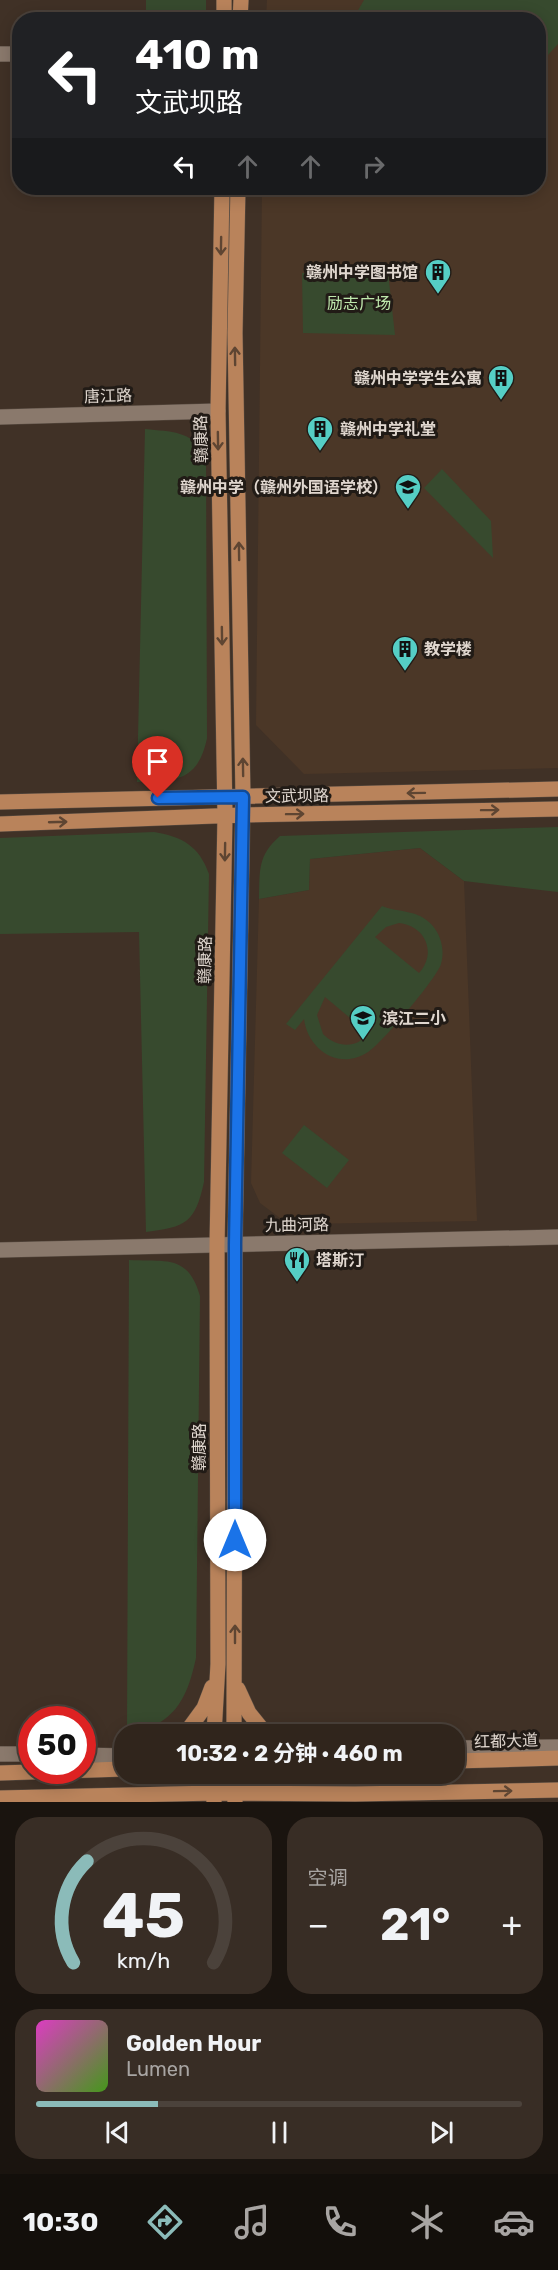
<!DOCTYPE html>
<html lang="zh">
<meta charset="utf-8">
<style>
:root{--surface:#30251c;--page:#382d25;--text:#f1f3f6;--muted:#a8a5a3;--line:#4b423b;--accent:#8bbbb9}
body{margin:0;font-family:Rubik,"Noto Sans SC",sans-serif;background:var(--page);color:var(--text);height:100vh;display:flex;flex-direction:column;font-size:22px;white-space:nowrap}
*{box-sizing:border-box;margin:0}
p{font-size:20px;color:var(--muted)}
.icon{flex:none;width:33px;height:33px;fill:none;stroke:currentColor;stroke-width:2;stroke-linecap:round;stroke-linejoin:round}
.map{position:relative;height:1802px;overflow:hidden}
.sheet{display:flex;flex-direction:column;gap:15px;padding:15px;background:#1a140f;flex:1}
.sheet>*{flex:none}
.banner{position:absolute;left:12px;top:12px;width:534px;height:183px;border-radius:24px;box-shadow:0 3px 15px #0003,0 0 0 2px var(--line);background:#202124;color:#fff;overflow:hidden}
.speed{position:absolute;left:18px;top:1706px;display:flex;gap:12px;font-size:30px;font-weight:700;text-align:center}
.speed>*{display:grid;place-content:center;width:78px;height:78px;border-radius:50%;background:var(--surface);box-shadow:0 3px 15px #0003,0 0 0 2px var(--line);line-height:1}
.speed .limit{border:9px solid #d22;background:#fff;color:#111}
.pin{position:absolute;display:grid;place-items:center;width:51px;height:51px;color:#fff;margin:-62px -26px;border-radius:50% 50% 50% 0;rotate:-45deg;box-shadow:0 0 6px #0007}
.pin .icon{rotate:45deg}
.me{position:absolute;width:66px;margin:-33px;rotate:0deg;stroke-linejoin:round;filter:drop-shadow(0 0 4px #0008)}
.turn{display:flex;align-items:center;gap:21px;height:126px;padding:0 24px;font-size:27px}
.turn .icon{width:78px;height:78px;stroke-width:2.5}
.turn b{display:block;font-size:42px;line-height:51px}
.lanes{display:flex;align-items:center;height:57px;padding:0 24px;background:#0003;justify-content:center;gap:30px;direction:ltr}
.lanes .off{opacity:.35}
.big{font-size:45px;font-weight:700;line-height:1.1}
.sheet .widget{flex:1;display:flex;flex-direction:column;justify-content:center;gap:9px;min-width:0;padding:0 21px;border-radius:24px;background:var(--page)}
.sheet .dial{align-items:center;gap:0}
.dial svg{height:156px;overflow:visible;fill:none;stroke:var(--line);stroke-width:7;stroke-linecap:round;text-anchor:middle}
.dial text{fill:var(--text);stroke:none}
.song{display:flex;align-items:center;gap:18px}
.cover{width:72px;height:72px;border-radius:9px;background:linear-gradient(135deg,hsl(310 70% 55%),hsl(100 70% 35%))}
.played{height:6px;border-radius:3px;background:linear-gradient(90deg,var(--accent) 25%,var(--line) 25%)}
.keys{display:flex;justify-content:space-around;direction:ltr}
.heat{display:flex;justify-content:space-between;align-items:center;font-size:33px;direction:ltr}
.sheet .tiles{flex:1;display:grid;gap:15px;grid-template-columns:1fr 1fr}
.widget:last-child{grid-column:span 2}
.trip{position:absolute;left:114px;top:1724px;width:351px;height:60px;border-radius:24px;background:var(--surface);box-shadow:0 3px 15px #0003,0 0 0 2px var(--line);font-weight:700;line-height:60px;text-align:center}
.tab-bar{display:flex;height:96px;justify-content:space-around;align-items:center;background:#130f0b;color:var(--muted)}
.tab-bar .icon{width:42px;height:42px}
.tab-bar .current{color:var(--accent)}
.tab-bar b{font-size:27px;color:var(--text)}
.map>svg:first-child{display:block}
.built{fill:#4b3727}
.green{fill:#374a2e;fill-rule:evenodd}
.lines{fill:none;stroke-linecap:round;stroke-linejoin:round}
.minor-casing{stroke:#5a4e44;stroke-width:16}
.major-casing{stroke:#5a4e44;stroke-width:16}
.minor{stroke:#8a796c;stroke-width:15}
.major{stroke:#b9835b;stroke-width:15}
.oneway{stroke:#5e4532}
.route-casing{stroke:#114b97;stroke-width:15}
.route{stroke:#1a73e8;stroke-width:10}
.labels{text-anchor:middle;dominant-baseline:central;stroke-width:6;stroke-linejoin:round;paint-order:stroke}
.poi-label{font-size:16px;font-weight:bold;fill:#e0d7cf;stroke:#211b16;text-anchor:start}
.park-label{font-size:16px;fill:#bee8ac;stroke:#211b16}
.street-label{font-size:16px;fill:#e0d7cf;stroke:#211b16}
</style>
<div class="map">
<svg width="558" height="1802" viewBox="0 0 558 1802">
<rect width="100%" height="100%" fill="#403126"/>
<path class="built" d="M 267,0 L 558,0 L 558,768 L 304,774 L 256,725 L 262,188 L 538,188 L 538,20 L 266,19 Z
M 420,848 L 464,881 L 477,1221 L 301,1224 L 280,1218 L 260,1203 L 251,1183 L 259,899 L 309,890 L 310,859 Z"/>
<path class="green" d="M 146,0 L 206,0 L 206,12 L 197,19 L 146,19 Z
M 364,0 L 558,0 L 558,44 L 539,65 L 538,20 L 353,19 Z
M 388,272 L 395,335 L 303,333 L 302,273 Z
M 145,429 C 172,432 191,430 206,456 L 207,738 C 198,782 175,781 137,782 Z
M 442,469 L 491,521 L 493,558 L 424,488 Z
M 558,827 L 558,892 L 464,881 L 420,848 L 310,859 L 309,890 L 259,899 C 260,871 257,856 280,836 Z
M 154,832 C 183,837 199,846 209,874 L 204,1182 C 195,1223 186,1227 146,1232 L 139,932 L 0,934 L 0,838 Z
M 382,906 C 399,913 418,909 432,925 C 441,935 445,950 441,964 C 437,978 381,1044 368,1052 C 339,1071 308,1050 304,1019 L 295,1030 L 286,1024 ZM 399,923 C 426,926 437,953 419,973 L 375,937 L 386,927 ZM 325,997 L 368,1033 C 357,1049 337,1048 323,1034 L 317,1015 Z
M 304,1125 L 349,1160 L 327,1188 L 282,1153 Z
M 129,1260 C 166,1262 188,1254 200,1296 L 196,1658 C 190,1685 182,1712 155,1725 C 147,1729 136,1730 127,1732 Z"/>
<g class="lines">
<g class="minor-casing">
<path id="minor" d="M 0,54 L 20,54
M 0,417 L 218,411
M 0,1250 L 558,1237
M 454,1748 L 558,1747
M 0,1754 L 32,1754
M 82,1755 L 124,1756"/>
</g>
<g class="major-casing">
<path id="major" d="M 224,20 L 224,0
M 240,20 L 241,0
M 0,802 L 558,789
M 0,824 L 242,815 L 558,809
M 238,1689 L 249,1713 L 266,1734
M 185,1734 L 204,1708 L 212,1687
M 214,1734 L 218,1664 L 217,1246 L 225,816 L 218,411 L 222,188
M 234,1734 L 235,1244 L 243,797 L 235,333 L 238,188
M 454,1761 L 558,1758
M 0,1773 L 124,1769
M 234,1773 L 235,1802
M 0,1798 L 214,1793 L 355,1794 L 558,1790
M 214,1802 L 214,1773"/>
</g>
<use href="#minor" class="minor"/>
<use href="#major" class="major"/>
</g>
<defs><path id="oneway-shaft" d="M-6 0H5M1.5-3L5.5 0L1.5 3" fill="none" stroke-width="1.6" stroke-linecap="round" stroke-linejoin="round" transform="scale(1.5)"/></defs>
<g class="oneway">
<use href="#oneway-shaft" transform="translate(221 246) rotate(91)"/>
<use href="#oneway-shaft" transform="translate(235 356) rotate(-91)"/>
<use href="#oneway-shaft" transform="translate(218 441) rotate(89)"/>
<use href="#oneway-shaft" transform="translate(239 551) rotate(-91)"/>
<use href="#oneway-shaft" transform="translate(222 636) rotate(89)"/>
<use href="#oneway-shaft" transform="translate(243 767) rotate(-91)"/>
<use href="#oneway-shaft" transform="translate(416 793) rotate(179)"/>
<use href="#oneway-shaft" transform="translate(490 810) rotate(-1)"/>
<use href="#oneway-shaft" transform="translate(295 814) rotate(-1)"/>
<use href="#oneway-shaft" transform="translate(58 822) rotate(-2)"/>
<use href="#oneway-shaft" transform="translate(225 852) rotate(91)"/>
<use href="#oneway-shaft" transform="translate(235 1634) rotate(-90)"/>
<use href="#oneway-shaft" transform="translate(503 1791) rotate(-1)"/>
</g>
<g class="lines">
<g class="route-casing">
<path id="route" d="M 158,798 L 243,797 L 235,1244 L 235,1540"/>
</g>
<use href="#route" class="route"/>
</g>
<defs>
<g id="building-pin" transform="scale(1.35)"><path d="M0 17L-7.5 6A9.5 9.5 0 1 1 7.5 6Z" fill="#55cec5" stroke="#211b16"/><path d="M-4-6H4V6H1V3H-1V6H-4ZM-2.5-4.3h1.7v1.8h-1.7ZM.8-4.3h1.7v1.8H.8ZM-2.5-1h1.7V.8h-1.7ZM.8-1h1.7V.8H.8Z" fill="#111"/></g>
<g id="school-pin" transform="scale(1.35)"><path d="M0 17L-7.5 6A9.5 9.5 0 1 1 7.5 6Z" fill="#55cec5" stroke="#211b16"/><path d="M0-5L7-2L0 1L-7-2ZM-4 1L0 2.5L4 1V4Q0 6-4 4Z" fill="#111"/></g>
<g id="restaurant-pin" transform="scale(1.35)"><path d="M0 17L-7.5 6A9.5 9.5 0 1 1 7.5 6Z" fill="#55cec5" stroke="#211b16"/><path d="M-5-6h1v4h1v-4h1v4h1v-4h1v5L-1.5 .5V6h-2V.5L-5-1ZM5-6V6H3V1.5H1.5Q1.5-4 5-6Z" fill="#111"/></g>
</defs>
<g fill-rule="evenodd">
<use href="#building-pin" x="438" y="272"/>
<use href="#building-pin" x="501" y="378"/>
<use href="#building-pin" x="320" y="429"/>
<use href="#school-pin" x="408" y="487"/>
<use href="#building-pin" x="405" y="649"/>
<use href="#school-pin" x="363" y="1018"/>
<use href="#restaurant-pin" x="297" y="1260"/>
</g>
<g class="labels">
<g class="poi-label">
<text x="418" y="272" text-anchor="end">赣州中学图书馆</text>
<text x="482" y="378" text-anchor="end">赣州中学学生公寓</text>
<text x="340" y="429">赣州中学礼堂</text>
<text x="388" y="487" text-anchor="end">赣州中学（赣州外国语学校）</text>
<text x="424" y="649">教学楼</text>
<text x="382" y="1018">滨江二小</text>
<text x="316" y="1260">塔斯汀</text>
</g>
<g class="park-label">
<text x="359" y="303">励志广场</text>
</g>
<g class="street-label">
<text transform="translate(108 396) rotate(-2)">唐江路</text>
<text transform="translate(201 439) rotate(-91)">赣康路</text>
<text transform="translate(297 796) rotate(-1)">文武坝路</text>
<text transform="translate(205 960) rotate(-89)">赣康路</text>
<text transform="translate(297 1225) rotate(-1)">九曲河路</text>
<text transform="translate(199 1447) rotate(-90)">赣康路</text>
<text transform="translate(506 1741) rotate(-2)">红都大道</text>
</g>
</g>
</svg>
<div class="speed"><div class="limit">50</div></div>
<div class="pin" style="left:158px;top:798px;background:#d93025"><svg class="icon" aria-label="arrive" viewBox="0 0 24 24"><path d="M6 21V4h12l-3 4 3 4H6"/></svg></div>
<svg class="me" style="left:235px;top:1540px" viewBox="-20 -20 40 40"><circle r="19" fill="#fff"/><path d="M0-13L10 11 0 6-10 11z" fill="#1a73e8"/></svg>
<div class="trip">10:32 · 2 分钟 · 460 m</div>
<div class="banner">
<div class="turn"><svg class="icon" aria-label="left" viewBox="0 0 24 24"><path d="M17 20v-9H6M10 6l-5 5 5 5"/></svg><div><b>410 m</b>文武坝路</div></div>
<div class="lanes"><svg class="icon" aria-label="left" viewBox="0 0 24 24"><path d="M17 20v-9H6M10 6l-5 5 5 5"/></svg><svg class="icon off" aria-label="ahead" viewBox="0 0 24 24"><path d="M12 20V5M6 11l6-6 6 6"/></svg><svg class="icon off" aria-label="ahead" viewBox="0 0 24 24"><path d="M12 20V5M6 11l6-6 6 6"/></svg><svg class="icon off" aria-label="right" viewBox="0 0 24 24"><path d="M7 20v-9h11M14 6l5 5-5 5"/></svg></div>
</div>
</div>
<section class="sheet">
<div class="tiles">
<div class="widget dial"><svg viewBox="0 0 100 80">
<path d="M14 69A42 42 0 1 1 86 69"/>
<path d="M14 69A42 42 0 0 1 21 17" stroke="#8bbbb9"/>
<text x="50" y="56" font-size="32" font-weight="700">45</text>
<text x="50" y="72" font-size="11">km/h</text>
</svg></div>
<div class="widget"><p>空调</p>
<div class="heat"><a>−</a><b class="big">21°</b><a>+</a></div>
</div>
<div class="widget">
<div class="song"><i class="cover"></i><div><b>Golden Hour</b><p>Lumen</p></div></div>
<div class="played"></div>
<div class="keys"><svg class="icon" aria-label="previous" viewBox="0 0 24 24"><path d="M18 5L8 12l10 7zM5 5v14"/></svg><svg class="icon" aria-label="pause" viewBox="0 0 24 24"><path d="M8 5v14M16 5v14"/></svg><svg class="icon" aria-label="next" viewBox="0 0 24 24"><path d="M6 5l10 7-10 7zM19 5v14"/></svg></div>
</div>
</div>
</section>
<nav class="tab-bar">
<b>10:30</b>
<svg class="icon current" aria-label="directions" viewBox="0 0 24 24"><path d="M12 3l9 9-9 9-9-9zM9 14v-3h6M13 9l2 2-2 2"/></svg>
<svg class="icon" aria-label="music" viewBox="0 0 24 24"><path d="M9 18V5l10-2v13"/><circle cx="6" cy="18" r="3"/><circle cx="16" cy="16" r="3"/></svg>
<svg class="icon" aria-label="phone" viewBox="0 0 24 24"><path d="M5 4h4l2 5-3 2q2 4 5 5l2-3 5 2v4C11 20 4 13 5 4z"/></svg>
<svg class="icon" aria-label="climate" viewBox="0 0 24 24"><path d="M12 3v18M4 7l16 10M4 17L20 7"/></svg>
<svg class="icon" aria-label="car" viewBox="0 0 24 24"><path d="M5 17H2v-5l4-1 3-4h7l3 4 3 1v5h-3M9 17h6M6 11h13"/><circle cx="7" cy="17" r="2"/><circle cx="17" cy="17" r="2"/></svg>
</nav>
